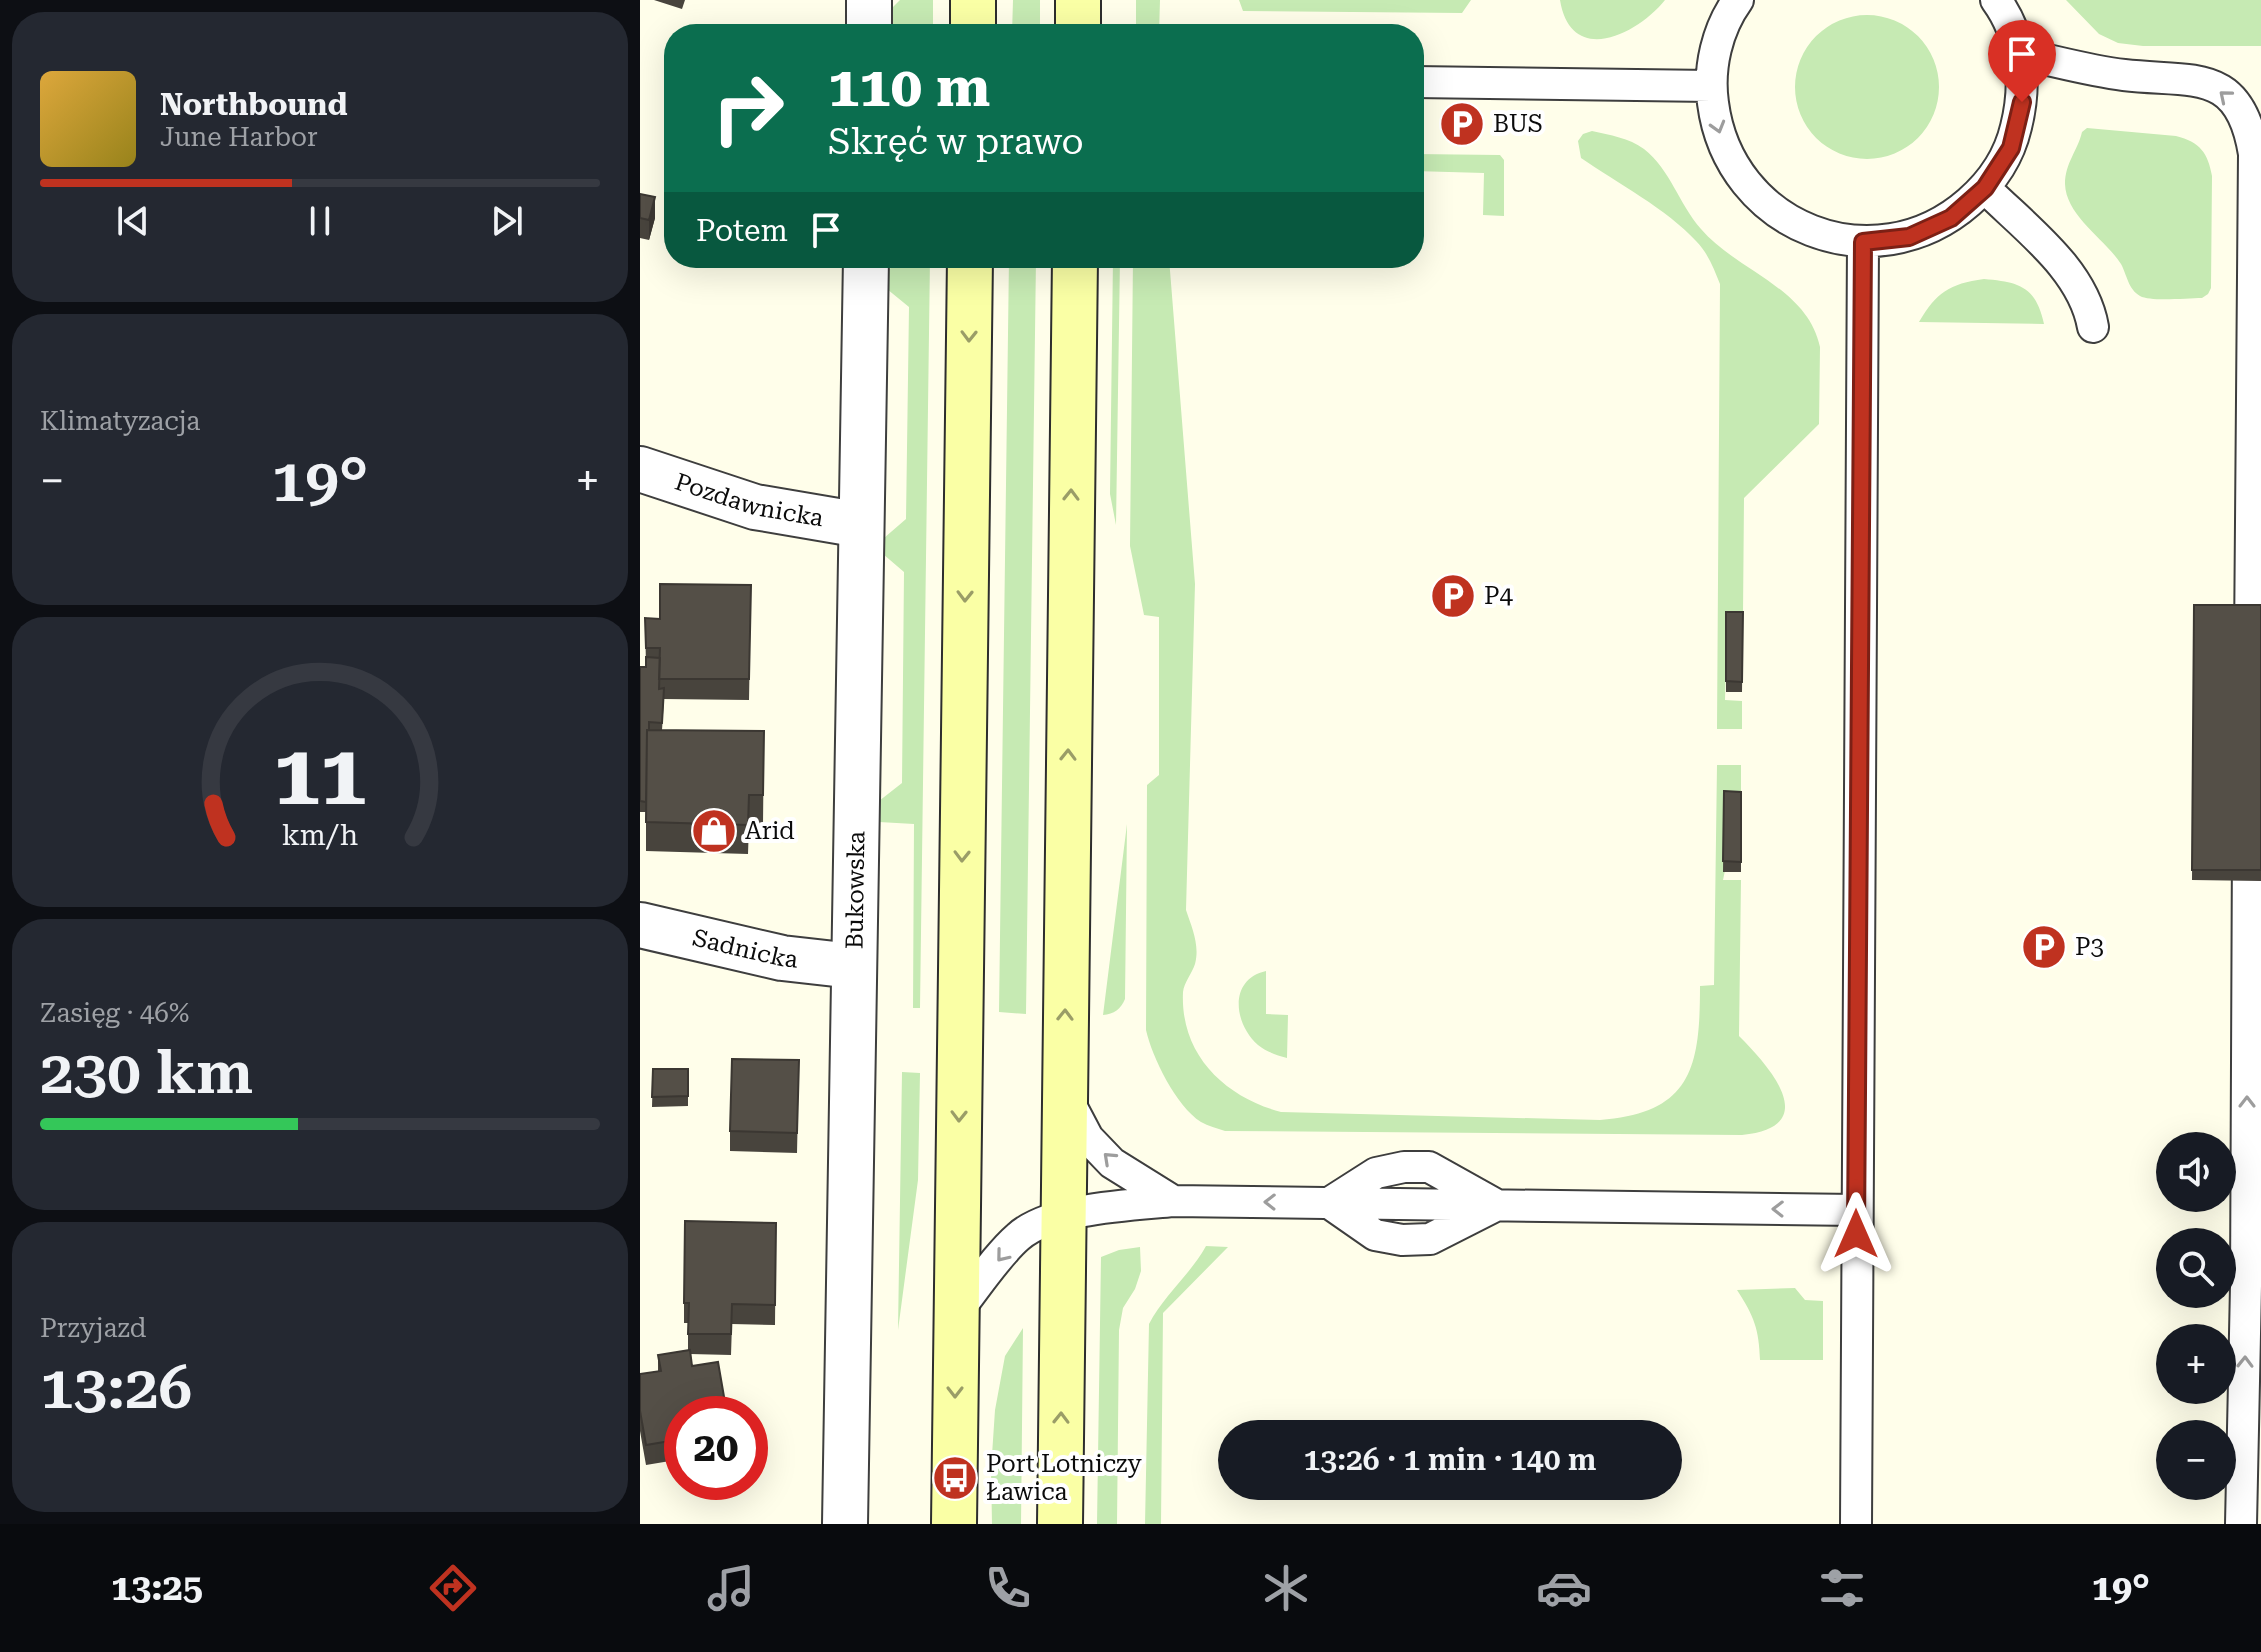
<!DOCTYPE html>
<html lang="pl">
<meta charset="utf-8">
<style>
:root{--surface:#171b24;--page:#242831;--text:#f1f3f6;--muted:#9ea1a6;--line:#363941;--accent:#bf3220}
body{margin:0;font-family:"Roboto Serif",serif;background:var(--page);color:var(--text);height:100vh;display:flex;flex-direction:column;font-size:30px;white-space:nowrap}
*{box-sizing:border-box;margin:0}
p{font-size:26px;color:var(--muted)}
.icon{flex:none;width:44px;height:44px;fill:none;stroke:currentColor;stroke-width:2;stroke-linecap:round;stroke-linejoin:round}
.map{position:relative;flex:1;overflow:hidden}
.sheet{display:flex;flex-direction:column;gap:12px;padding:12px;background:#0d0f14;width:640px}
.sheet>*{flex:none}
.top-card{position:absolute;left:24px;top:24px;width:760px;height:244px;border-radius:32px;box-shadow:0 8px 32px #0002;background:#0b6e4f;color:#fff;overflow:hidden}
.controls{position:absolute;left:1516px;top:1132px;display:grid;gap:16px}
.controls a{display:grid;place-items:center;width:80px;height:80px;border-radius:50%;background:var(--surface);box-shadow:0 8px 32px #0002;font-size:40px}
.speed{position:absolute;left:24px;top:1396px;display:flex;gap:16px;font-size:40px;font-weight:700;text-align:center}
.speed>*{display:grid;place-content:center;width:104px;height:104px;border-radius:50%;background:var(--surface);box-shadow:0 8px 32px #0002;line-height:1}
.speed .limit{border:12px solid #d22;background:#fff;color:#111}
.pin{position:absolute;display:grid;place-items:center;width:68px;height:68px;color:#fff;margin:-82px -34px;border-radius:50% 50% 50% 0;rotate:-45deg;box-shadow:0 0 8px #0007}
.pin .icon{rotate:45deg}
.me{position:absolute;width:88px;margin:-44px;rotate:0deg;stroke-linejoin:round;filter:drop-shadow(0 0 6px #0008)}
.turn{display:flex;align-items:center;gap:28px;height:168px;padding:0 32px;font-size:36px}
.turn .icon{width:104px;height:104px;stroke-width:2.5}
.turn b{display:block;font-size:56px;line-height:68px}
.then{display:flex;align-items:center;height:76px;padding:0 32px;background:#0003;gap:16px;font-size:30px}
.big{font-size:60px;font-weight:600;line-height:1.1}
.sheet .tile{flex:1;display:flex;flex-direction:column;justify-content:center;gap:12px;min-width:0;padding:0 28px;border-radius:32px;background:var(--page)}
.sheet .dial{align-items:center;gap:0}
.dial svg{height:208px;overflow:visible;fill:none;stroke:var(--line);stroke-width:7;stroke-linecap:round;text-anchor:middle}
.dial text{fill:var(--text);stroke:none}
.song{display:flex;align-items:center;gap:24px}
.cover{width:96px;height:96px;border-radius:12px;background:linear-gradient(135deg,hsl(40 70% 55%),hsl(50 70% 35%))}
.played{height:8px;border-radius:4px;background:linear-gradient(90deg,var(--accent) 45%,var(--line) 45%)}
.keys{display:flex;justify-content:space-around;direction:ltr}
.heat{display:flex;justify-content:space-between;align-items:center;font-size:44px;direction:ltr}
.charge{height:12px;border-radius:6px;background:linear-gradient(90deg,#34c759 46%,var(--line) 0)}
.trip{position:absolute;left:578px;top:1420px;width:464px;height:80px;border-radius:40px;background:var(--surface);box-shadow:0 8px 32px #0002;font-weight:600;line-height:80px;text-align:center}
.tab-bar{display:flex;height:128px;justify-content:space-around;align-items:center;background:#090b0e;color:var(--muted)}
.tab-bar .icon{width:56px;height:56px}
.tab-bar .current{color:var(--accent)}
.tab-bar b{font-size:36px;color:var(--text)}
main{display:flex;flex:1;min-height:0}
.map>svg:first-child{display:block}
.green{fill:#c6eab3}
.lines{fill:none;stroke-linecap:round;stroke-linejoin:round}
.service-casing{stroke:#3e3e3e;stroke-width:34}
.minor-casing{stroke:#3e3e3e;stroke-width:48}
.secondary-casing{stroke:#2d2d2d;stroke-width:48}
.service{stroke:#fff;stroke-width:30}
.minor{stroke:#fff;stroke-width:44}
.secondary{stroke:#faffa5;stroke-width:44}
.wall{fill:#48443d}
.shaded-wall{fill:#3b3732}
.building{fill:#544f47;stroke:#3b3732;stroke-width:2}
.oneway{stroke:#9d9d9d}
.oneway2{stroke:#9a9d67}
.route-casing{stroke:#7c2015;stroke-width:20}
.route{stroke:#bf3220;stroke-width:14}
.labels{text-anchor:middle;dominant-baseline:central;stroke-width:8;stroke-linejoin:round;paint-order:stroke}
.poi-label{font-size:24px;fill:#0b0b0b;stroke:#fff;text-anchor:start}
.street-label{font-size:24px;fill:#0b0b0b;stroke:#fff}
</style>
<main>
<section class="sheet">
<div class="tile">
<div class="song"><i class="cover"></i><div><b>Northbound</b><p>June Harbor</p></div></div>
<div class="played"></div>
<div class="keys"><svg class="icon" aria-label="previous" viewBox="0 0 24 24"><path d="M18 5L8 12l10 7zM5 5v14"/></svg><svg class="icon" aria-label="pause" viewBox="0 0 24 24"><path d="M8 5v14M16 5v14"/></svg><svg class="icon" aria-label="next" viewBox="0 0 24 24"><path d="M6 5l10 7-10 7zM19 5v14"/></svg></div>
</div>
<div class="tile"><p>Klimatyzacja</p>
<div class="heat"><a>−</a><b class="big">19°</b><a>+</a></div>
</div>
<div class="tile dial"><svg viewBox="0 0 100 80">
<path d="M14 69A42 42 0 1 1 86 69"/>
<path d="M14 69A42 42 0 0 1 9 56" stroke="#bf3220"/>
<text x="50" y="56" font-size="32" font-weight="700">11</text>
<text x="50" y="72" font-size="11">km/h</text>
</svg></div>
<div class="tile"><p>Zasięg · 46%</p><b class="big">230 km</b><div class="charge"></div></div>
<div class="tile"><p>Przyjazd</p><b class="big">13:26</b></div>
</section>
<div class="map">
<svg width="1621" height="1524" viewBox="0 0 1621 1524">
<rect width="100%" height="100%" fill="#fffeea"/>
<path class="green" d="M 260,0 L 293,0 L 293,34 L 262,34 L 252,26 L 252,8 Z
M 373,0 L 400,0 L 400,34 L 372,34 Z
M 496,0 L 520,0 L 519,34 L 496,34 Z
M 599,0 L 831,0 L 822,13 L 603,11 Z
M 920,0 L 1025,0 C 997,35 931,67 920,0 Z
M 1426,0 L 1621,0 L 1621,46 L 1503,46 L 1478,43 L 1459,34 Z
M1155 87a72 72 0 1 1 144 0a72 72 0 1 1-144 0Z
M 1447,128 L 1536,136 C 1560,142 1568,153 1572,176 L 1571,288 L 1568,294 L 1562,298 C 1547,298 1511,302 1500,296 C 1488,289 1487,275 1481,264 C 1465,239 1426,216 1425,184 C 1425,163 1438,150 1442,132 Z
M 952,131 C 970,135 989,138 1004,149 C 1030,169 1039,204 1061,229 C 1098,272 1167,287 1180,347 L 1179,424 L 1104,498 L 1103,615 L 1087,615 L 1085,700 L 1102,701 L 1102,729 L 1077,729 L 1080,284 C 1074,269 1068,253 1056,241 C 1028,210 976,182 941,158 L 938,141 L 943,134 Z
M 774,154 L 860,155 L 864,160 L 864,216 L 843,215 L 844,173 L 774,171 Z
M 265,258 L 290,258 L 280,1008 L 273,1008 L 274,824 L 239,822 L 239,801 L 262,783 L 264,572 L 243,554 L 244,538 L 266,519 L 269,307 L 247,289 L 248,270 Z
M 369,258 L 396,258 L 386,1014 L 359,1012 Z
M 473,258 L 480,258 L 476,525 L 470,494 Z
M 493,258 L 529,258 L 555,584 L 546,910 C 552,928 560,945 555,964 C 552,973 544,983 543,992 C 540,1055 585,1097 641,1112 L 960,1120 C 1052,1113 1060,1067 1060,986 L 1074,985 L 1077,765 L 1101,765 L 1101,794 L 1083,880 L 1101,880 L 1099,1036 C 1129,1066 1184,1127 1102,1135 L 585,1131 C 577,1128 568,1126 561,1122 C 536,1106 512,1057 506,1030 L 507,785 L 519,775 L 519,617 L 504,615 L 490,546 Z
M 1344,279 C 1380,282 1396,287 1404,324 L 1279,322 C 1297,292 1309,284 1344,279 Z
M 487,824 L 485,999 C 481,1009 474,1014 463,1015 Z
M 626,971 L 626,1014 L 648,1015 L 647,1058 C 636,1055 627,1052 618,1045 C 593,1023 589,979 626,971 Z
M 262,1072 L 280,1073 L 278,1180 L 258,1330 Z
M 566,1246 L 588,1247 L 523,1313 L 521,1524 L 505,1524 L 509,1324 C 524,1295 550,1275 566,1246 Z
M 500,1247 L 501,1271 L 495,1289 L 483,1308 L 479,1330 L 477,1524 L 457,1524 L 461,1257 L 479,1250 Z
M 1155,1288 L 1165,1300 L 1183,1301 L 1183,1360 L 1120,1360 C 1119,1329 1114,1316 1097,1290 Z
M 383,1328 L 381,1524 L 352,1524 L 351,1470 L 355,1410 L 365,1356 Z"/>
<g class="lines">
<g class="service-casing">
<path id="service" d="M 1098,0 C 1077,29 1068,68 1073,103 C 1089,228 1234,285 1329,202 C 1352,182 1369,157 1376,127 C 1387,83 1383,37 1356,0
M 1381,54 C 1415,61 1450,71 1484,75 C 1552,83 1600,66 1614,154 L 1610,645
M 774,82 L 1071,86
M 1345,188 C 1385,228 1443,269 1453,327
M 428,1100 L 448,1138 L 472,1163 L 533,1201
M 764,1167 L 789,1167 L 857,1205 L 790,1239 L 762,1240 L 735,1235 L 689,1203 L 736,1173 Z
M 315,1314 C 334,1291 356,1256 378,1237 C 410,1208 491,1205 533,1201 L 1216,1210
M 1216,1524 L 1223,242
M 1601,1524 L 1606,1286 L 1608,841"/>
</g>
<g class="minor-casing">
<g id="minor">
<path d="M 229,34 L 229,0"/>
<path id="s1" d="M 0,469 L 115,507 L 221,525"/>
<path id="s2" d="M 0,925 L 142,958 L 213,966"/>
<path id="s3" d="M 205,1524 L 226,258"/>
</g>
</g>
<g class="secondary-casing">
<path id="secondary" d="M 333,34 L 333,0
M 438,34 L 438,0
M 314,1524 L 330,258
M 420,1524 L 435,258"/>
</g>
<use href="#service" class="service"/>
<use href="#minor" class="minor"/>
<use href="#secondary" class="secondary"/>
</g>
<path class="wall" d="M 14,0 L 45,0 L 42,9 Z
M 0,194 L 15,218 L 9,240 L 0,238 Z
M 111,585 L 109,700 L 24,699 L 22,730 L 124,731 L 123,824 L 109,824 L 108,854 L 6,851 L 6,812 L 0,812 L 0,667 L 6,667 L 5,618 L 20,619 Z
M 1554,605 L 1621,605 L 1621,881 L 1552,880 Z
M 1086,612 L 1103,612 L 1102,692 L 1086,692 Z
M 1084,791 L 1101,792 L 1101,872 L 1083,872 Z
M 159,1060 L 157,1153 L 90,1151 L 90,1131 Z
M 13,1069 L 48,1069 L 48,1106 L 12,1107 Z
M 136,1223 L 135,1325 L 92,1324 L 91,1355 L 50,1354 L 42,1414 L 42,1459 L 6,1465 L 0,1431 L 0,1374 L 18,1371 L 18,1355 L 48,1350 L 48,1323 L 44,1323 L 44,1303 Z"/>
<path class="shaded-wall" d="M 15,197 L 15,218 L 9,240 L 9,220 Z"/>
<path class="building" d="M 0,194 L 15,197 L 9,220 L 0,218 Z
M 20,584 L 111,585 L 109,679 L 19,679 L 20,648 L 6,648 L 5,618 L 20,619 Z
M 1554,605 L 1621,605 L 1621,870 L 1552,870 Z
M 1086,612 L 1103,612 L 1102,682 L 1086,681 Z
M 6,657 L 20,658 L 19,689 L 24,688 L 22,723 L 9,722 L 9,730 L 7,730 L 6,802 L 0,801 L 0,667 L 6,667 Z
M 7,730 L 124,731 L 123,795 L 109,795 L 108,825 L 6,822 Z
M 1084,791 L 1101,792 L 1101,862 L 1083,861 Z
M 92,1059 L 159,1060 L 157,1133 L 90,1131 Z
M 13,1069 L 48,1069 L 48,1096 L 12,1097 Z
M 45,1221 L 136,1223 L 135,1305 L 92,1304 L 91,1334 L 48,1334 L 49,1303 L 44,1303 Z
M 50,1350 L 52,1366 L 78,1362 L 87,1414 L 42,1414 L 42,1439 L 6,1445 L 0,1411 L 0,1374 L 21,1371 L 18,1355 Z"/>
<defs><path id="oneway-chevron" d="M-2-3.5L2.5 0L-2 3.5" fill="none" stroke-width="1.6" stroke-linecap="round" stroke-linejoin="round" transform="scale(2)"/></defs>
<g class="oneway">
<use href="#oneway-chevron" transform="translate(1585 96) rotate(-140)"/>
<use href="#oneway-chevron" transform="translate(1078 127) rotate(74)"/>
<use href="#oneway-chevron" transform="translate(1607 1102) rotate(-90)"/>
<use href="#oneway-chevron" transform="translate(469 1158) rotate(-137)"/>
<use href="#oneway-chevron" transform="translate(630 1202) rotate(-179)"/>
<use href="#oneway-chevron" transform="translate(1138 1209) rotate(-179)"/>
<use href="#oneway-chevron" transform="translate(362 1256) rotate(129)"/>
<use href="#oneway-chevron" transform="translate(1605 1362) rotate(-89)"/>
</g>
<g class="oneway2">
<use href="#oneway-chevron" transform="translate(329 336) rotate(91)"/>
<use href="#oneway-chevron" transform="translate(431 495) rotate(-89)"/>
<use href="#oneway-chevron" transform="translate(325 596) rotate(91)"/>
<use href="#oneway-chevron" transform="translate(428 755) rotate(-89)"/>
<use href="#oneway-chevron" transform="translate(322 856) rotate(91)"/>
<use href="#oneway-chevron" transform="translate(425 1015) rotate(-89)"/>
<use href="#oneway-chevron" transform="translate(319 1116) rotate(91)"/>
<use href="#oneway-chevron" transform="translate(315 1392) rotate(90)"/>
<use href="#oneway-chevron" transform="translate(421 1418) rotate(-89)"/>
</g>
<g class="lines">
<g class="route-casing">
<path id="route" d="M 1216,1234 L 1223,242 L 1269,237 L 1311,218 L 1345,188 L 1371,148 L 1382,102"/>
</g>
<use href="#route" class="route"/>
</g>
<defs>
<g id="parking-disc" transform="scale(2.3)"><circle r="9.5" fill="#bf3220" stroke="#fff"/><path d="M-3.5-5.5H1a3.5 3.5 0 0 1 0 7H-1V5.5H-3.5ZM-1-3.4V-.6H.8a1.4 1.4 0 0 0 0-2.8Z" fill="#fff"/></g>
<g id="shop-disc" transform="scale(2.3)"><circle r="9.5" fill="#bf3220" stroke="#fff"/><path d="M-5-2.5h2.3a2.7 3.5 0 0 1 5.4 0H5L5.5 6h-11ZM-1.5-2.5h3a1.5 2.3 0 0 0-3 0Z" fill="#fff"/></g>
<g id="bus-disc" transform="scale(2.3)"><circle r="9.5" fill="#bf3220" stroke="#fff"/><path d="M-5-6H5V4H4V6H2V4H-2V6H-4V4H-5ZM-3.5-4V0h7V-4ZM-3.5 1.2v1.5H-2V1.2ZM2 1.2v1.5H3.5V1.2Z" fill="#fff"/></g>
</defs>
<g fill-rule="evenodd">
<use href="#parking-disc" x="822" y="124"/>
<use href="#parking-disc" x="813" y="596"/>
<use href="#shop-disc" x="74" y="831"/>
<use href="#parking-disc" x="1404" y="947"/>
<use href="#bus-disc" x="315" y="1478"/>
</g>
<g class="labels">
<g class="poi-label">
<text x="853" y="124">BUS</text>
<text x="844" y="596">P4</text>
<text x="105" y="831">Arid</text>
<text x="1435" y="947">P3</text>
<text x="346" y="1464">Port Lotniczy<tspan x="346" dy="28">Ławica</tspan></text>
</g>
<g class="street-label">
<text stroke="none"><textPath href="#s1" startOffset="114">Pozdawnicka</textPath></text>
<text stroke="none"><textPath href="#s3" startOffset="634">Bukowska</textPath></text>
<text stroke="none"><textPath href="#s2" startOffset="108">Sadnicka</textPath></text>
</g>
</g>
</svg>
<div class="controls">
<a><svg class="icon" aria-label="sound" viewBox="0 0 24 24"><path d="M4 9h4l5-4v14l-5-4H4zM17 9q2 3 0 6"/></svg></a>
<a><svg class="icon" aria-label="search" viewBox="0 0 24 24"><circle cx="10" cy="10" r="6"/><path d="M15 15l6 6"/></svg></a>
<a>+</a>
<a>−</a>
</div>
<div class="speed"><div class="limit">20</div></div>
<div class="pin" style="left:1382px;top:102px;background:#d93025"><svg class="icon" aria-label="arrive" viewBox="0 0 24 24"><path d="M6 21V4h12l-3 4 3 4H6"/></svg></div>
<svg class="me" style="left:1216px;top:1234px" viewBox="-20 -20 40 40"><path d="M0-17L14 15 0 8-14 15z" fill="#bf3220" stroke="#fff" stroke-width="4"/></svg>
<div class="trip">13:26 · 1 min · 140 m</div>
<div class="top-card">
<div class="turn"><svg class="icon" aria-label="right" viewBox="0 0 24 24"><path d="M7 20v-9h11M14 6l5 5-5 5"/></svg><div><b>110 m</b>Skręć w prawo</div></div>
<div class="then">Potem<svg class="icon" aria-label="arrive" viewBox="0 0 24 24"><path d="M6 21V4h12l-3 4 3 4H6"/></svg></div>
</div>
</div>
</main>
<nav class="tab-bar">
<b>13:25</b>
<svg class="icon current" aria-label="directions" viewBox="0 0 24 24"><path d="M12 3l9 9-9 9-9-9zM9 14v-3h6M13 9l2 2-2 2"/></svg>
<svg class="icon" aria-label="music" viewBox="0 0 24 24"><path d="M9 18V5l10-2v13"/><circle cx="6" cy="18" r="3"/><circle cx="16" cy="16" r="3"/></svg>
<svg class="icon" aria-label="phone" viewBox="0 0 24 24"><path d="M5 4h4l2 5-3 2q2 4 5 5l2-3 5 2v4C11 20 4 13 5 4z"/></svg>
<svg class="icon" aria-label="climate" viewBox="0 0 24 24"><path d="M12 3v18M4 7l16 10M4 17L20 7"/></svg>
<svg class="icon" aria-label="car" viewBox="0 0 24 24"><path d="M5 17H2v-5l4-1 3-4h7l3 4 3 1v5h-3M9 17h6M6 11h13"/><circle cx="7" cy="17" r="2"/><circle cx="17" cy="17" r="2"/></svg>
<svg class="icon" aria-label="filters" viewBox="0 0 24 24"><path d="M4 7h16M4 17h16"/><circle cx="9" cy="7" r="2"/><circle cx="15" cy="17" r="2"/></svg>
<b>19°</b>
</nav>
